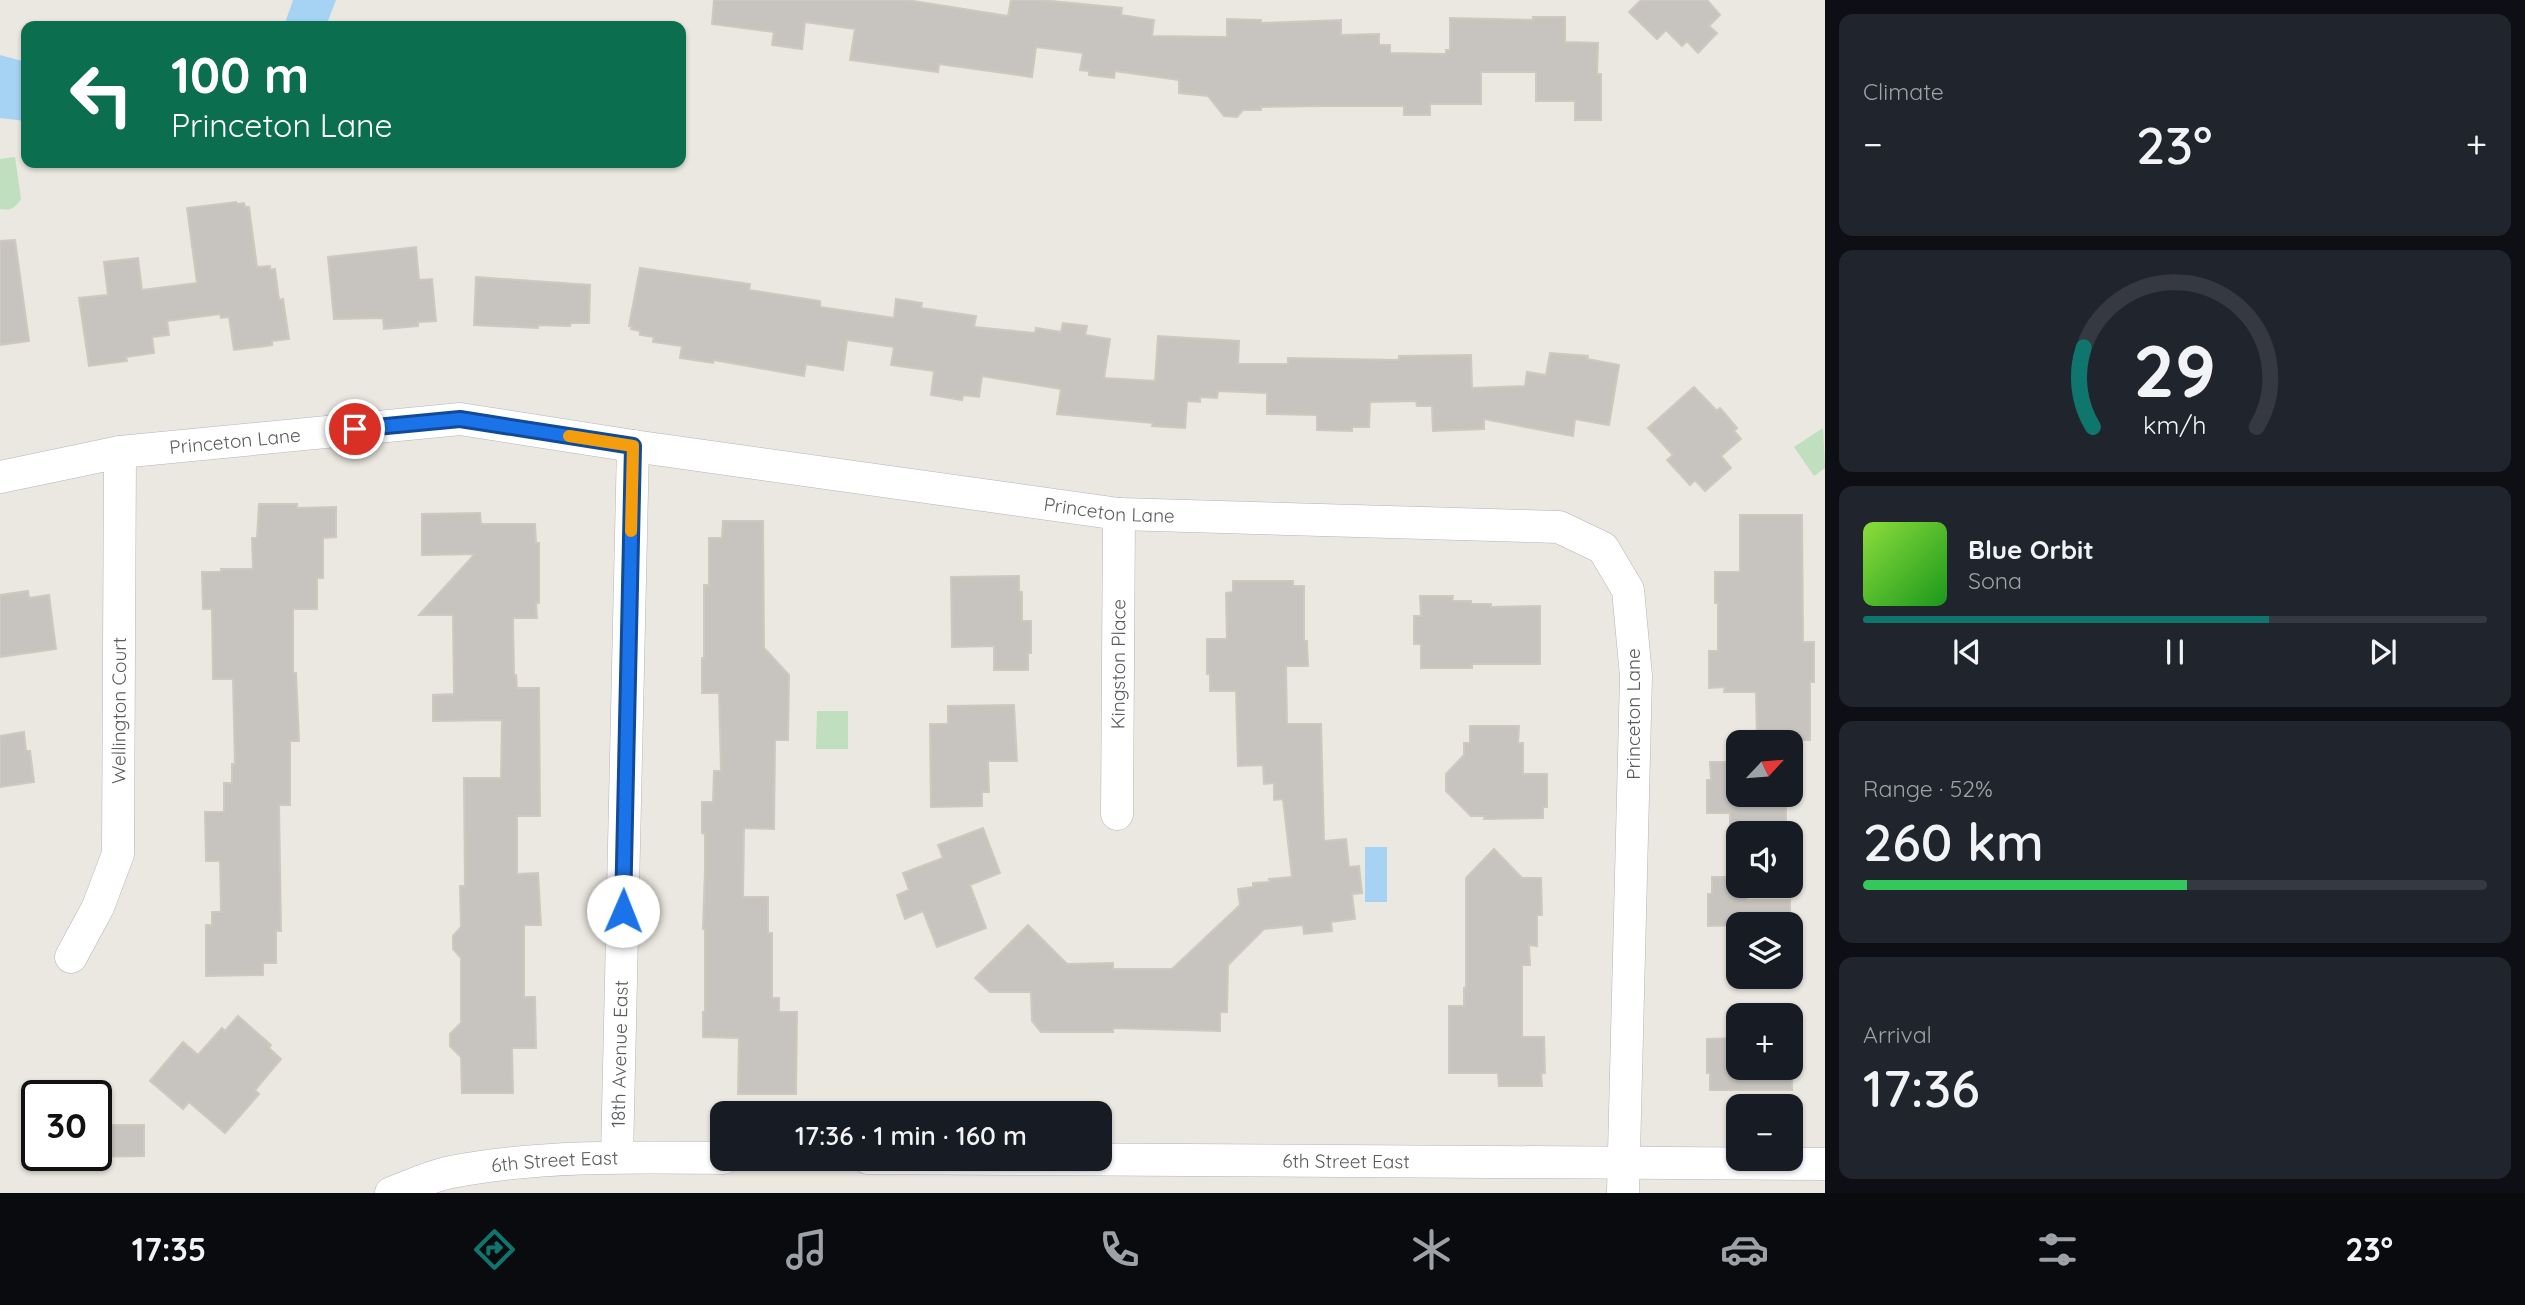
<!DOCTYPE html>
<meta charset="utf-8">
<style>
:root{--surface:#171b24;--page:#20242c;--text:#f1f3f6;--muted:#9ea1a6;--line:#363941;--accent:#0f766e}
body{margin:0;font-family:Quicksand,sans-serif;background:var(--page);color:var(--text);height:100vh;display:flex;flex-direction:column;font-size:26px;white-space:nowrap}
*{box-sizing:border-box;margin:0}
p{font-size:23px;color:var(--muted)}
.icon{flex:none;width:38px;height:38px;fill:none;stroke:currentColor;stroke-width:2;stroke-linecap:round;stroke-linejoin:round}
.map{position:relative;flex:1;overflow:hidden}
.sheet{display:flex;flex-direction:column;gap:14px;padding:14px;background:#0d0f14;width:700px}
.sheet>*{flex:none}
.hud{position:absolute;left:21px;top:21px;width:665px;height:147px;border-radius:14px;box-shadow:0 2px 5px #0004;background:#0b6e4f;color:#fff;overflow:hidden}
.needle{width:46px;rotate:64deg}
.tools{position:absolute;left:1726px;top:730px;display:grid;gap:14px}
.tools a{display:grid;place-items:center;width:77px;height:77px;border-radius:14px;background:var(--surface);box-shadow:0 2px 5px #0004;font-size:35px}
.speed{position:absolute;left:21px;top:1080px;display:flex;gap:14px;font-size:35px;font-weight:700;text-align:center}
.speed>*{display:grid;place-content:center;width:91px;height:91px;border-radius:50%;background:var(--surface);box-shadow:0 2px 5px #0004;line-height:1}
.speed .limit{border:4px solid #111;border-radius:10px;background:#fff;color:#111}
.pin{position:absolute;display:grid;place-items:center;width:60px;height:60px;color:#fff;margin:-30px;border:4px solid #fff;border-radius:50%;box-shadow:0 2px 7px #0007}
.me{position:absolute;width:77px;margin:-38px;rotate:1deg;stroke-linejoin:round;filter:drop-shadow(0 0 5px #0008)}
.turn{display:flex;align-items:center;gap:24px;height:147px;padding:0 35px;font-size:32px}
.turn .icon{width:91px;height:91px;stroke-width:2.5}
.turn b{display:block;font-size:49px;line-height:60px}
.big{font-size:52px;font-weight:600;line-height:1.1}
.sheet .tile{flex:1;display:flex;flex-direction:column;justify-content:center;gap:10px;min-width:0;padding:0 24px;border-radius:14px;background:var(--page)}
.sheet .dial{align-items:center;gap:0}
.dial svg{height:182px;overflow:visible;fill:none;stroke:var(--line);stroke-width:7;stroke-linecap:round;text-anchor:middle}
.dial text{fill:var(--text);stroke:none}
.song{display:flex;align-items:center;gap:21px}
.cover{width:84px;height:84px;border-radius:10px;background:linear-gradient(135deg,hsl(90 70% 55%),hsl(120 70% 35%))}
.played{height:7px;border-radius:4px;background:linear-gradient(90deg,var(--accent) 65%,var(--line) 65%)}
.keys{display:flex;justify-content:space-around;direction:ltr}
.heat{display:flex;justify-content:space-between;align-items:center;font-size:38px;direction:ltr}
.charge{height:10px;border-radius:5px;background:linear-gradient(90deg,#34c759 52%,var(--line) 0)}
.trip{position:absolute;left:710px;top:1101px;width:402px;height:70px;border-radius:14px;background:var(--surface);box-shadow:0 2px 5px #0004;font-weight:600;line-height:70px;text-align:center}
.tab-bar{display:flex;height:112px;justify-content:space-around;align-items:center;background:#090b0e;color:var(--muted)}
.tab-bar .icon{width:49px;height:49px}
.tab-bar .selected{color:var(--accent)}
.tab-bar b{font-size:32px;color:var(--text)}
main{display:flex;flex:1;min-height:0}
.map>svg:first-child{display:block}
.green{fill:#bfdfbf}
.water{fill:#a6d2f4}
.building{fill:#c7c4bf;stroke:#cec9bf;stroke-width:2}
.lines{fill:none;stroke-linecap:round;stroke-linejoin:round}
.minor-casing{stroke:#b3b5b9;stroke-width:33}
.minor{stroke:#fff;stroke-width:32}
.route-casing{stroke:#114b97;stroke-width:18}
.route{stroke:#1a73e8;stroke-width:12}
.slow{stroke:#f59e0b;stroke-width:12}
.labels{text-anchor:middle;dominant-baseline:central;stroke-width:7;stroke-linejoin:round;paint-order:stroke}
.street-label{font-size:19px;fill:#595c5f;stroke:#fff}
</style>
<main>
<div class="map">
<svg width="1825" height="1193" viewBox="0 0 1825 1193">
<rect width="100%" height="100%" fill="#eae8e0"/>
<path class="green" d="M 15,157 L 21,199 C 15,208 11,211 0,209 L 0,159 Z
M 1823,428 L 1825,468 L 1814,476 L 1794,447 Z
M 817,711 L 848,711 L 848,749 L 816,749 Z"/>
<path class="water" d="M 293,0 L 336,0 L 326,26 L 284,26 Z
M 0,55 L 26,62 L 26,121 L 0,118 Z
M 1365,847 L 1387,847 L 1387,902 L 1365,902 Z"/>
<path class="building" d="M 714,0 L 907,0 L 1008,16 L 1011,0 L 1041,0 L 1122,8 L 1121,15 L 1154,20 L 1152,36 L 1227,37 L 1227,19 L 1261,20 L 1261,23 L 1341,20 L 1341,35 L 1379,34 L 1379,45 L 1390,45 L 1390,53 L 1446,54 L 1446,50 L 1450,50 L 1450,18 L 1533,20 L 1533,17 L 1565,17 L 1565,42 L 1598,43 L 1597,74 L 1601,74 L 1601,120 L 1575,120 L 1575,101 L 1536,101 L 1536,72 L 1481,72 L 1481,104 L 1430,104 L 1430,115 L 1404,115 L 1404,106 L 1320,106 L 1261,107 L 1261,110 L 1243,110 L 1237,117 L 1224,116 L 1208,96 L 1179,93 L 1179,80 L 1115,71 L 1114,78 L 1089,75 L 1089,71 L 1080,70 L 1083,53 L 1036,47 L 1032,77 L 939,64 L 938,72 L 850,60 L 855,29 L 805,22 L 802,49 L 772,45 L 774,32 L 712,24 Z
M 1641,0 L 1707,0 L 1720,15 L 1709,26 L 1717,33 L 1698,53 L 1687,41 L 1682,46 L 1666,30 L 1657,39 L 1629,12 Z
M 236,202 L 237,204 L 244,203 L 245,207 L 249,207 L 257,267 L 270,266 L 270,270 L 275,269 L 279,300 L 283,299 L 289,339 L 272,341 L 272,345 L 234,350 L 229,317 L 221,318 L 220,314 L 167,321 L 169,335 L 152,337 L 154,353 L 126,357 L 127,361 L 89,366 L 79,298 L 108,295 L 104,262 L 138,258 L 142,290 L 197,283 L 187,208 Z
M 15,240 L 29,341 L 0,345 L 0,241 Z
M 416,247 L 419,280 L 432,279 L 436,321 L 418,322 L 418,326 L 384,329 L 383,318 L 334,319 L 328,257 Z
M 640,268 L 750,284 L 749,290 L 820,301 L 820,307 L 894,318 L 896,299 L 922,303 L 921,308 L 976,316 L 974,327 L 1035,333 L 1036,328 L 1061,332 L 1063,323 L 1087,326 L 1085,335 L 1110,339 L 1104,378 L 1155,381 L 1158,336 L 1239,341 L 1238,364 L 1288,364 L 1288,358 L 1399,360 L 1399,356 L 1471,355 L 1472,388 L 1525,386 L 1527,372 L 1546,375 L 1550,353 L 1588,356 L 1587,359 L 1619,365 L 1609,425 L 1575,419 L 1573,436 L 1484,419 L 1484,429 L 1433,431 L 1432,406 L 1417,406 L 1416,401 L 1370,402 L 1369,427 L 1352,427 L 1352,431 L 1317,430 L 1317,415 L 1267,414 L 1267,393 L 1218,391 L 1217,398 L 1200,397 L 1200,402 L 1187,401 L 1185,428 L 1152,426 L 1153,423 L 1057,414 L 1061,389 L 982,376 L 979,397 L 963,395 L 962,400 L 931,395 L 934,371 L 891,365 L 894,347 L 847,340 L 843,370 L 806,364 L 804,376 L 714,360 L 713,363 L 680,358 L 682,346 L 653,342 L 654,337 L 640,335 L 640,331 L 631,329 L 632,326 L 629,326 Z
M 476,277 L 590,285 L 589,323 L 571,323 L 570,326 L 538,325 L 538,328 L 474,325 Z
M 1694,387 L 1717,411 L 1720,408 L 1737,428 L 1734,431 L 1741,439 L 1721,456 L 1731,468 L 1705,491 L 1695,480 L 1690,485 L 1667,460 L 1673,455 L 1648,428 Z
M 259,504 L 297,504 L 297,508 L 336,507 L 336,537 L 323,538 L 323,578 L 317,578 L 317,609 L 293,609 L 293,673 L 296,673 L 299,741 L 290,741 L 290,805 L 279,805 L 281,931 L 276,931 L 276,963 L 263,963 L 263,975 L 206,976 L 206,925 L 212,925 L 212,912 L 221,912 L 220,861 L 206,861 L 205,812 L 224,812 L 224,783 L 232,783 L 232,764 L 235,764 L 233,679 L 213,679 L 212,609 L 203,609 L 202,572 L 221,572 L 221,569 L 253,569 L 252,538 L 257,538 Z
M 480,513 L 481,524 L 535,524 L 536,543 L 539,543 L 539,603 L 536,603 L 537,618 L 513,618 L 514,675 L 516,675 L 517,688 L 539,688 L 540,816 L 517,816 L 517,874 L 538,873 L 541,925 L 524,925 L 524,997 L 535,997 L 536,1048 L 512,1048 L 513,1093 L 462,1093 L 461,1057 L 450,1046 L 450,1034 L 461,1023 L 461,958 L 453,949 L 453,936 L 461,927 L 460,886 L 465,886 L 464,778 L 501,778 L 502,720 L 433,721 L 433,695 L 454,694 L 453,615 L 419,615 L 475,554 L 422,555 L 422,514 Z
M 1740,515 L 1802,515 L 1803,642 L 1814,642 L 1814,682 L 1810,682 L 1810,740 L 1757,740 L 1756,692 L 1724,692 L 1725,687 L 1709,688 L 1709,651 L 1718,651 L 1718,603 L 1715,603 L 1715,572 L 1740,572 Z
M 723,521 L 763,521 L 764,648 L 789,675 L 788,740 L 775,740 L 774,829 L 744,828 L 743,897 L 768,897 L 768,933 L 772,933 L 772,998 L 779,998 L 779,1012 L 797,1012 L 796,1094 L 738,1094 L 739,1038 L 703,1037 L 703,1012 L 705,1012 L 705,929 L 703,929 L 705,869 L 705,834 L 702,833 L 702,802 L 713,802 L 714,771 L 721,771 L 719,693 L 702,693 L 702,658 L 704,658 L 704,585 L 709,585 L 709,538 L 722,538 Z
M 1019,576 L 1019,592 L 1022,592 L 1022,621 L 1031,621 L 1031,653 L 1028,653 L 1028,670 L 994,670 L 994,646 L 952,647 L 951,577 Z
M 1233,581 L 1293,581 L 1293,586 L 1304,586 L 1304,641 L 1307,641 L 1308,666 L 1286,666 L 1287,724 L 1321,724 L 1324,841 L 1346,839 L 1349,867 L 1359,866 L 1362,893 L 1352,894 L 1355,919 L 1331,922 L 1332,931 L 1304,934 L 1303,925 L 1264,929 L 1228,965 L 1227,1012 L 1220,1012 L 1220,1031 L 1113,1028 L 1113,1032 L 1041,1032 L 1032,1021 L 1031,992 L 990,992 L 975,978 L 1028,925 L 1067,964 L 1113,963 L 1113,969 L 1172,969 L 1240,905 L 1238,889 L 1253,887 L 1253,883 L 1270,882 L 1269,879 L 1292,877 L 1283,799 L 1274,800 L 1274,783 L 1264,784 L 1263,765 L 1238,766 L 1236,691 L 1210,691 L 1210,674 L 1207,674 L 1207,639 L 1227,639 L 1226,593 L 1233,592 Z
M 28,591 L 29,598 L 49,595 L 56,649 L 0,657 L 0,595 Z
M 1420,596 L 1453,596 L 1452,601 L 1471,601 L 1471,604 L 1491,604 L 1491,607 L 1540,606 L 1540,664 L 1472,664 L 1472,668 L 1421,668 L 1421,644 L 1414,644 L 1414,616 L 1421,616 Z
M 1014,705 L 1017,761 L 988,761 L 989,792 L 982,792 L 982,806 L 931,807 L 930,724 L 948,724 L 948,706 Z
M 1470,726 L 1519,726 L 1518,743 L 1523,743 L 1523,774 L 1547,774 L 1547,807 L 1543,807 L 1543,818 L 1484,819 L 1485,816 L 1471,816 L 1446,791 L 1446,774 L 1464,755 L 1464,743 L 1470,743 Z
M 24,732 L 26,751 L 30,751 L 34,782 L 0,787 L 0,736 Z
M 1710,762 L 1738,762 L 1738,794 L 1786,794 L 1786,833 L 1730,833 L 1730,813 L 1707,813 L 1707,780 L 1711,780 Z
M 983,828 L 1000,873 L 970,885 L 986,928 L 937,947 L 923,911 L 905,919 L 897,895 L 909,890 L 903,873 L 943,858 L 938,845 Z
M 1494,849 L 1522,878 L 1541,878 L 1542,915 L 1537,915 L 1537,946 L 1529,945 L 1530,965 L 1522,965 L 1522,1037 L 1544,1037 L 1545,1073 L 1541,1073 L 1542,1086 L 1499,1086 L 1498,1073 L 1449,1073 L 1449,1006 L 1464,1006 L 1464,988 L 1466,988 L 1466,878 Z
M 1712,877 L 1738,877 L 1738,886 L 1747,886 L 1747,900 L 1790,900 L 1790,924 L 1708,926 L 1708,894 L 1712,894 Z
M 238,1016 L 271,1045 L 269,1048 L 281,1059 L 255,1090 L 259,1094 L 225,1133 L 189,1102 L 183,1109 L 150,1081 L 183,1042 L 198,1055 L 222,1028 L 225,1031 Z
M 1738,1038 L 1738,1068 L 1792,1068 L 1792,1090 L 1710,1090 L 1710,1073 L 1707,1073 L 1707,1039 Z
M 113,1125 L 144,1125 L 144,1156 L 86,1157 L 96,1155 L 96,1144 Z"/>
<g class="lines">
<g class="minor-casing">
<g id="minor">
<path id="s1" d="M 0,477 L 120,452 L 460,419 L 633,446 L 1119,514 L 1559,527 L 1603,548 L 1628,590 L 1636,676 L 1623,1193"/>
<path id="s2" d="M 1117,814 L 1119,514"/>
<path id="s3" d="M 71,957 L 98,907 L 118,854 L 120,452"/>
<path id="s4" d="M 617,1157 L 633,446"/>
<path id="s5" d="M 868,1158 L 1825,1164"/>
<path id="s6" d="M 391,1193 C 410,1186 431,1176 451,1172 C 540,1155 633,1157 723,1158"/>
</g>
</g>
<use href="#minor" class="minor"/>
</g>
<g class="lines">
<g class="route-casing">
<path id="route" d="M 355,429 L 460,419 L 633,446 L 623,911"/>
</g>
<use href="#route" class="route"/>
<path class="slow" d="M 569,436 L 633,446 L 631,531"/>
</g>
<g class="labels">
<g class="street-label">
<text stroke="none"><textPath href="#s1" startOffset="238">Princeton Lane</textPath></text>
<text stroke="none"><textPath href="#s1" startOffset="1120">Princeton Lane</textPath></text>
<text stroke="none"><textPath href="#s2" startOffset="150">Kingston Place</textPath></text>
<text stroke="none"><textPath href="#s3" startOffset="257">Wellington Court</textPath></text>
<text transform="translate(1633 714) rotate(-90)">Princeton Lane</text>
<text stroke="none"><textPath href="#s4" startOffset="103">18th Avenue East</textPath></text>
<text stroke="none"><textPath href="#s5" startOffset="478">6th Street East</textPath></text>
<text stroke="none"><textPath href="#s6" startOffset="168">6th Street East</textPath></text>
</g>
</g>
</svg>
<div class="tools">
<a><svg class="needle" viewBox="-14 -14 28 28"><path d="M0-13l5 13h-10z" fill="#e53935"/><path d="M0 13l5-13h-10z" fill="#9ea1a6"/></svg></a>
<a><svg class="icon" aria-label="sound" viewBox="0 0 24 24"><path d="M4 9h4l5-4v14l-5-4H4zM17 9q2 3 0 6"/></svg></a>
<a><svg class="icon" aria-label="layers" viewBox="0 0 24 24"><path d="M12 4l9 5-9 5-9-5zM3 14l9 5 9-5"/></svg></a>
<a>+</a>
<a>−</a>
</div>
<div class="speed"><div class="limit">30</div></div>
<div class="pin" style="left:355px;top:429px;background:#d93025"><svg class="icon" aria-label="arrive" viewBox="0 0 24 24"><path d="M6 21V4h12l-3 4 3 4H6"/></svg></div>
<svg class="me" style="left:623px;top:911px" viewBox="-20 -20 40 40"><circle r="19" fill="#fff"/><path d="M0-13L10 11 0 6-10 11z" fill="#1a73e8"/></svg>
<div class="trip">17:36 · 1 min · 160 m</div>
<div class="hud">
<div class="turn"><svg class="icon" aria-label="left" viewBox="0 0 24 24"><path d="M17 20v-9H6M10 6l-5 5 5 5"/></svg><div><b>100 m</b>Princeton Lane</div></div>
</div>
</div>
<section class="sheet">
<div class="tile"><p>Climate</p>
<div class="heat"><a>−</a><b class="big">23°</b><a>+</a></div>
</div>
<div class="tile dial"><svg viewBox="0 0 100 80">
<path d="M14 69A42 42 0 1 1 86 69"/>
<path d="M14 69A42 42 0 0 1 10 34" stroke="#0f766e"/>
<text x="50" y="56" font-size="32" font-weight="700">29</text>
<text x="50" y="72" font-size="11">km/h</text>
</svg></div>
<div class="tile">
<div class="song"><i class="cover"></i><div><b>Blue Orbit</b><p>Sona</p></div></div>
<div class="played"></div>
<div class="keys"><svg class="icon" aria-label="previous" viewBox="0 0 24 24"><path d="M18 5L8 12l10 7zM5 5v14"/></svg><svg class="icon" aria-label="pause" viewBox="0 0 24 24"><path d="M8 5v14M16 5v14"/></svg><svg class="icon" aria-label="next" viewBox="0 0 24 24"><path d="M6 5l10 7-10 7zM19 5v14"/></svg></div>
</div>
<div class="tile"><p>Range · 52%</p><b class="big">260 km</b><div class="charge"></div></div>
<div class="tile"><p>Arrival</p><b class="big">17:36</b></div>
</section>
</main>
<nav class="tab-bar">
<b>17:35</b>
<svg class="icon selected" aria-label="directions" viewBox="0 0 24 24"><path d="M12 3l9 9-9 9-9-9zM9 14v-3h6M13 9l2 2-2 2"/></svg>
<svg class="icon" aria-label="music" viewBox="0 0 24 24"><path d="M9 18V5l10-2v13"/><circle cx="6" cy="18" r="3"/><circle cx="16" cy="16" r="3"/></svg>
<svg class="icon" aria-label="phone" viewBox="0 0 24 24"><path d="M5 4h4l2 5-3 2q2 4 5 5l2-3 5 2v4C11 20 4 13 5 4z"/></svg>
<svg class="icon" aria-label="climate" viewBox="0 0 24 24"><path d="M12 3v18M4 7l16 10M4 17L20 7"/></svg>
<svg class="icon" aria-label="car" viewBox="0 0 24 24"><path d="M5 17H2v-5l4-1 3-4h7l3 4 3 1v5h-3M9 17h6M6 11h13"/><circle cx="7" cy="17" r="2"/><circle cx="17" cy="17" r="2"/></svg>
<svg class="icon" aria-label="filters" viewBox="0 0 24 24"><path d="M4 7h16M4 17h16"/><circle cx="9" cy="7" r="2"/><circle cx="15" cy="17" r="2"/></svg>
<b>23°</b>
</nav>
